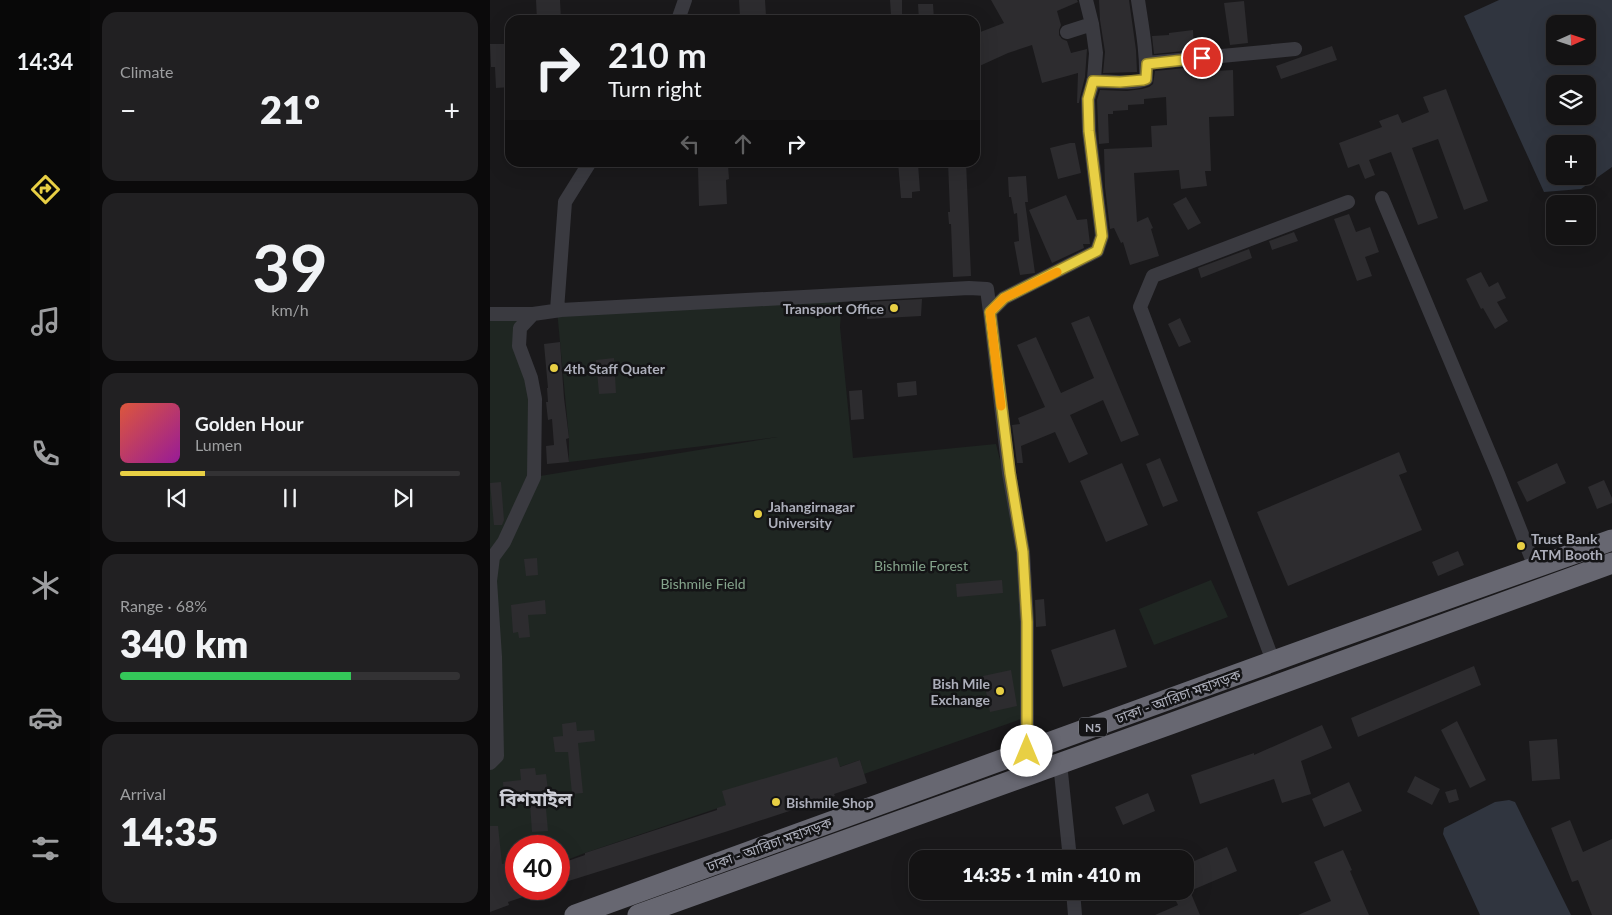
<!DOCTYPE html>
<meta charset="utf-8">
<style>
:root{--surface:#141314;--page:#212022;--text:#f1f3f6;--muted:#9d9ea0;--line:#333234;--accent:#e8cf44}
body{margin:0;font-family:Lato,"Noto Sans Bengali",sans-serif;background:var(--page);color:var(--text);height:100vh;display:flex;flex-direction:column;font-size:19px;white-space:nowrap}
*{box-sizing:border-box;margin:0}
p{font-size:16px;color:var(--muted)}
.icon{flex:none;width:28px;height:28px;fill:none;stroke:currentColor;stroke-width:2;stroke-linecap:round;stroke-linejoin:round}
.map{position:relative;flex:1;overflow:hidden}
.details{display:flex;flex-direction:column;gap:12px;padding:12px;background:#0b0a0b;width:400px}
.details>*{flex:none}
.banner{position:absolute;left:15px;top:15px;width:475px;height:152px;border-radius:15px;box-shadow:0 5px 20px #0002,0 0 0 1px var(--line);background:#141314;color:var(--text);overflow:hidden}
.needle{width:32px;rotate:87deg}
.controls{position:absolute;left:1056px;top:15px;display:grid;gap:10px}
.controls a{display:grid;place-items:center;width:50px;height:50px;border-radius:10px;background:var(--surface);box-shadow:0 5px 20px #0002,0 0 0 1px var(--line);font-size:25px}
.speed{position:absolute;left:15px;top:835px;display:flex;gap:10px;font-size:25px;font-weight:700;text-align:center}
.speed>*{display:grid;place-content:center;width:65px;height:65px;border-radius:50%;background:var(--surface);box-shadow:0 5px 20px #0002,0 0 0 1px var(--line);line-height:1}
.speed .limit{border:8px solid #d22;background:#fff;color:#111}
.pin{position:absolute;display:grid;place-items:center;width:42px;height:42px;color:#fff;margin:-21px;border:2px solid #fff;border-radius:50%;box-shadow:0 1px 5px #0007}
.me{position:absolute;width:55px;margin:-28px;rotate:0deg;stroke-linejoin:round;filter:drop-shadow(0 0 4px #0008)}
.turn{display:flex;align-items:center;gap:18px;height:105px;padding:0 20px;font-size:22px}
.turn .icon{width:65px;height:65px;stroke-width:2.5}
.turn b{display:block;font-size:35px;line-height:42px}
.lanes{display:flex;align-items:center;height:48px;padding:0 20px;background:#0003;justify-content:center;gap:25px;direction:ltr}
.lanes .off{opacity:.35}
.big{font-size:38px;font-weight:800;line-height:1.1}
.details .widget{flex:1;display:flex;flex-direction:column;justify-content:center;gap:8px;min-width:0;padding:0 18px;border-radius:15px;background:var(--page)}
.details .dial{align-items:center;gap:0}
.dial b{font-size:65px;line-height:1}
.song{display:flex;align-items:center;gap:15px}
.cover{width:60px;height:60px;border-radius:8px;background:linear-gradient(135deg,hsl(10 70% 55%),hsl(300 70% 35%))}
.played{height:5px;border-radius:2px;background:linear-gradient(90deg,var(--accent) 25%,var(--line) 25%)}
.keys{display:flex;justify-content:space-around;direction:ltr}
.heat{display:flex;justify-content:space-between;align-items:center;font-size:28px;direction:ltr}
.charge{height:8px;border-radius:4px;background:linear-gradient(90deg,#34c759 68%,var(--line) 0)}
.trip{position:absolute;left:419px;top:850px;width:285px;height:50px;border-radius:15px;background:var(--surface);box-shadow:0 5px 20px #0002,0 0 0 1px var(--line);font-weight:800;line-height:50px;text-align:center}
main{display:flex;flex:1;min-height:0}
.tab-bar{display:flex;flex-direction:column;width:90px;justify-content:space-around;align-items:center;background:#080808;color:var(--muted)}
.tab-bar .icon{width:35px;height:35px}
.tab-bar .on{color:var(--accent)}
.tab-bar b{font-size:22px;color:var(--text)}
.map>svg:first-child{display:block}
.green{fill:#1f2622}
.water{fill:#30353f;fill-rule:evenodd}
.building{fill:#2d2c2f}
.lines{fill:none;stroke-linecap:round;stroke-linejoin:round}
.minor{stroke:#3a3a40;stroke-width:14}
.highway{stroke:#676771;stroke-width:21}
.route-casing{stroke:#97872c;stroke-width:12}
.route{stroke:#e8cf44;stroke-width:9}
.slow{stroke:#f59e0b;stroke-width:9}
.poi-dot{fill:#e8cf44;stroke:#141416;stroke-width:2}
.labels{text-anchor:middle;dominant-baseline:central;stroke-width:5;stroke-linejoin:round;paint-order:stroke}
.shield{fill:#141416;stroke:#7e8089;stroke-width:1}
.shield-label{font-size:12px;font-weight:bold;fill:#acaeba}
.poi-label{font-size:14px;font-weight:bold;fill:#acaeba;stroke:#141416;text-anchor:start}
.park-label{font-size:14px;fill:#85a48c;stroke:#141416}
.street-label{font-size:14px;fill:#acaeba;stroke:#141416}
.district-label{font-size:19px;font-weight:bold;fill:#cdced6;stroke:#141416}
</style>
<main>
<nav class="tab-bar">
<b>14:34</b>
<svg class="icon on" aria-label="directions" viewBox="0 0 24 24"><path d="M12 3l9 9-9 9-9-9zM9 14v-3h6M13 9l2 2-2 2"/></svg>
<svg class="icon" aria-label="music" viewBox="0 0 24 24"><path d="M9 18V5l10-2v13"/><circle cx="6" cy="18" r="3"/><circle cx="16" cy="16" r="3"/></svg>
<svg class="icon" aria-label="phone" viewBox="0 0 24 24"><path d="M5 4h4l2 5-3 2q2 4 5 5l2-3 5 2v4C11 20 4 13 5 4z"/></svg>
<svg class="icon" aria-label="climate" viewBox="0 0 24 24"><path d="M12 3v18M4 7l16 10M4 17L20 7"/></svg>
<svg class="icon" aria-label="car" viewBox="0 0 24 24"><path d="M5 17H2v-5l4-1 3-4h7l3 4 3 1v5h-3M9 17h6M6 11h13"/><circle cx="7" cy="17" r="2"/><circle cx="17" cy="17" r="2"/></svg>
<svg class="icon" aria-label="filters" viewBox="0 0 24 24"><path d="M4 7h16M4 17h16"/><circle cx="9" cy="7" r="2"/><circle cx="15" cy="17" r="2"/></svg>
</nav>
<section class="details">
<div class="widget"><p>Climate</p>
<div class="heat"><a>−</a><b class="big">21°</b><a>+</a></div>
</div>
<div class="widget dial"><b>39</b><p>km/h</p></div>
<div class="widget">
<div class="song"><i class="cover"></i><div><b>Golden Hour</b><p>Lumen</p></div></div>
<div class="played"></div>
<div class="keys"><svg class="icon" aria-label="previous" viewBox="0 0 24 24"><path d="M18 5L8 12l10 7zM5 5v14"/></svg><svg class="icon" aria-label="pause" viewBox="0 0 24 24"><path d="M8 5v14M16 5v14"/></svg><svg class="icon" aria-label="next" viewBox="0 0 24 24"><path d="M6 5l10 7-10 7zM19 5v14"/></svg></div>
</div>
<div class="widget"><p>Range · 68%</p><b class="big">340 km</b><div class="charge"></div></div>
<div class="widget"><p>Arrival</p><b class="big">14:35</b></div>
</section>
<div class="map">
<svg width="1122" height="915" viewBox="0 0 1122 915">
<rect width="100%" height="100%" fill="#1a191b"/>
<path class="green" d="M 352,296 L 350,327 L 363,458 L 506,444 L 533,552 L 537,717 L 374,774 L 370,760 L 95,853 L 69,863 L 69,846 L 26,846 L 26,879 L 0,888 L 0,314 L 37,314 L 30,328 L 37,364 L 44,477 L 288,437 L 79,462 L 79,438 L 67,310 Z
M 721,580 L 738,617 L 664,645 L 649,609 Z"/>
<path class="water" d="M 1009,0 L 1122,0 L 1122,167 L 1091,189 L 1054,192 L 974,16 ZM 1065,24 L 1098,24 L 1098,56 L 1065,56 ZM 1065,84 L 1098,84 L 1098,116 L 1065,116 ZM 1065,144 L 1098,144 L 1098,176 L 1065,176 Z
M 1019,800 L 1025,802 L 1081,915 L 990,915 L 953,834 L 954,828 L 1005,802 Z"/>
<path class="building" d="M 46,0 L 70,0 L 71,20 L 47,20 Z
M 249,0 L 275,0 L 276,16 L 250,17 Z
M 400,0 L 412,0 L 412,14 L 401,15 Z
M 501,0 L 587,0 L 588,2 L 567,11 L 571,25 L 569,30 L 569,35 L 572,39 L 577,41 L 581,53 L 597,49 L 595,77 L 590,97 L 589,103 L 587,103 L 588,73 L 552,83 L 542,45 L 518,53 L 485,68 L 485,34 L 514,23 Z
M 609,0 L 639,0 L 646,50 L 647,72 L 613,73 L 615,52 L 610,20 Z
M 754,1 L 758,43 L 740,45 L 734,3 Z
M 428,4 L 443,4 L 444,20 L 429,20 Z
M 703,30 L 704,50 L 664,54 L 662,36 L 679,35 L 679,33 Z
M 0,44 L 20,44 L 20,87 L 6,88 L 5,67 L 1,67 Z
M 842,46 L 847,60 L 791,79 L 786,66 Z
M 706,67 L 707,72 L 743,70 L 744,116 L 719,117 L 721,171 L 715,171 L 717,186 L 691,189 L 689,170 L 644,173 L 647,222 L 658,217 L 663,228 L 661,229 L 669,256 L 640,265 L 633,242 L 631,243 L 624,228 L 620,229 L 615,187 L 614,149 L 662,147 L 661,126 L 677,125 L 676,97 L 654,99 L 654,104 L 638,105 L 638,110 L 623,111 L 623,114 L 618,114 L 619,143 L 609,144 L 607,100 L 610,90 L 637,91 L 652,89 L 659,87 L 663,84 L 665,71 Z
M 956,89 L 998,201 L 974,210 L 948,139 L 922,148 L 948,218 L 928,225 L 901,152 L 879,160 L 885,175 L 875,179 L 869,164 L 858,168 L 849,143 L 892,127 L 889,121 L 908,114 L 912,123 L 939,112 L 933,97 Z
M 580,143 L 585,143 L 591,173 L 568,179 L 560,148 Z
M 408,162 L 428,164 L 430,191 L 422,192 L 422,198 L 411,198 Z
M 458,162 L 476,162 L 481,276 L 463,277 L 461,224 L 459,224 L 458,212 L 460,212 Z
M 238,165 L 239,179 L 236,180 L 237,204 L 209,206 L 208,167 Z
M 536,176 L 538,202 L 535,202 L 545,273 L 530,275 L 524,242 L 529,241 L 527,213 L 524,214 L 521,197 L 519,197 L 518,177 Z
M 576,195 L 587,220 L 597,219 L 600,244 L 593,244 L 594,248 L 562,263 L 539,210 Z
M 696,197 L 711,223 L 698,230 L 683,204 Z
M 859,214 L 866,232 L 880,227 L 889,252 L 875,257 L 882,276 L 867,281 L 844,219 Z
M 804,232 L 808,241 L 782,250 L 779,241 Z
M 759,249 L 762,258 L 711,278 L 708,268 Z
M 991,272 L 999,287 L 1008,282 L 1016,298 L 1007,302 L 1018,321 L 1005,329 L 993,308 L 991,309 L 976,279 Z
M 432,299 L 431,316 L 377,319 L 376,302 Z
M 599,316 L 649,435 L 631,442 L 613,400 L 580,415 L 598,454 L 579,463 L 565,432 L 531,446 L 533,463 L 527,463 L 522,425 L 530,424 L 528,418 L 555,407 L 527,345 L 546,337 L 571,393 L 604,378 L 581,323 Z
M 690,318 L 701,342 L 689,347 L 678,324 Z
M 70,342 L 74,398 L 79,438 L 76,439 L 79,462 L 57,464 L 56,446 L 64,445 L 62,419 L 58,420 L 56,402 L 58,402 L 57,388 L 58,388 L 54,344 Z
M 124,358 L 126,393 L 109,394 L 106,360 Z
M 426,381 L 427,395 L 408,397 L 407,383 Z
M 372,390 L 374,419 L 361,420 L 359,391 Z
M 909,452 L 917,472 L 909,475 L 932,530 L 798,586 L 767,512 Z
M 670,458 L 688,501 L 673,507 L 656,464 Z
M 632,463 L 658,525 L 616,542 L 590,481 Z
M 1067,463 L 1076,483 L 1037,502 L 1027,482 Z
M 1114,480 L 1122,498 L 1122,503 L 1107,509 L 1098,487 Z
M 11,482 L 14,520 L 12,525 L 4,525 L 0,483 Z
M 968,551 L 974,565 L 948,576 L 942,562 Z
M 47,558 L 48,575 L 36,576 L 34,559 Z
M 512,580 L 513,593 L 467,597 L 466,584 Z
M 554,599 L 556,626 L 546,627 L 545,600 Z
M 55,600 L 56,614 L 38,615 L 40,637 L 29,638 L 28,632 L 23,633 L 21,605 Z
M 625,629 L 637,667 L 573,687 L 561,650 Z
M 984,666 L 991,685 L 868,737 L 861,718 Z
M 521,670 L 527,706 L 500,712 L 493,676 Z
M 967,721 L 996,780 L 980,788 L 951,730 Z
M 86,722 L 87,731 L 104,730 L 105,741 L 88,743 L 93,793 L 82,794 L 78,752 L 65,752 L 63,737 L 73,736 L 72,724 Z
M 832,725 L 842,748 L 811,761 L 821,794 L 792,803 L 784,779 L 710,804 L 701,775 L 764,753 L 764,755 Z
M 1067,739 L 1070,779 L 1042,781 L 1039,741 Z
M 347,757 L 350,767 L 370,760 L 377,783 L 344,794 L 345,796 L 235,832 L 69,884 L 69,864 L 95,855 L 95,853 L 227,810 L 227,808 L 236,805 L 232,791 Z
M 45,768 L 46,775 L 56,774 L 59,798 L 55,798 L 58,831 L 42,832 L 40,804 L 15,806 L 13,782 L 31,780 L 30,769 Z
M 925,776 L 950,789 L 942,805 L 917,792 Z
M 859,782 L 872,811 L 834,827 L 822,799 Z
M 966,789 L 969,800 L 959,803 L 955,792 Z
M 658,793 L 665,811 L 633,825 L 625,807 Z
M 1080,820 L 1093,852 L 1122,839 L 1122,915 L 1102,915 L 1088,880 L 1082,882 L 1061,828 Z
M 0,826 L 8,826 L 12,864 L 26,862 L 26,889 L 50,889 L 51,891 L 18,902 L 19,905 L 0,912 Z
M 737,847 L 747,871 L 700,891 L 710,915 L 665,915 L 688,905 L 681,891 L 695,891 L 695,865 Z
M 853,850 L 862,870 L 860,871 L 879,915 L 808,915 L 841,901 L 824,862 Z"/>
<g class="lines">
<path class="minor" d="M 188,20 L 195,0
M 577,32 L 602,24
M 657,63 L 805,49
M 603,81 C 618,81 643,85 656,79 C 657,52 652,27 648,0
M 892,198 L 1008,474 L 1045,567
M 67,310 L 75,202 L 100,162
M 0,314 L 43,314
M 783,661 L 650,307 L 663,276 L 858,202
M 537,751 L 537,622 L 533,552 L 519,473 L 500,312 L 514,298 L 607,251 L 612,236 L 599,131 L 598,99 L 604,79 L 606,53 L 602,24 L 596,0
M 0,763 L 7,756 L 5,657 L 0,581 L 3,557 L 14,542 L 44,477 L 45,399 L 41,378 L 29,346 L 30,328 L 43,314 L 71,310 L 479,288 L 497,289 L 500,312
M 570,763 L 580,859
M 583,891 L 585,915"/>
<path class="highway" d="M 85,915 L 839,641 L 1122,540
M 148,915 L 680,724 L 1122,563"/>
</g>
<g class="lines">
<g class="route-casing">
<path id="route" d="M 537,751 L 537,622 L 533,552 L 520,473 L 500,312 L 514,298 L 607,251 L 612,236 L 599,131 L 598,99 L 603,81 L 630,82 L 653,80 L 656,79 L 657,64 L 712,58"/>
</g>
<use href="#route" class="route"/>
<path class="slow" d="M 511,406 L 500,312 L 514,298 L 567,272"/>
</g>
<g class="poi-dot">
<circle cx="404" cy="308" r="5"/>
<circle cx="64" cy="368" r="5"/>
<circle cx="268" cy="514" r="5"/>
<circle cx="1031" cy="546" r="5"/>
<circle cx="510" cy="691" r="5"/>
<circle cx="286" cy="802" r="5"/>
</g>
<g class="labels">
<rect class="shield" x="589" y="717.5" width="28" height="19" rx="4"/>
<g class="shield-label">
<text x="603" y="727">N5</text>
</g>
<g class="poi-label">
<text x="394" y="308" text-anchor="end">Transport Office</text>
<text x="74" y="368">4th Staff Quater</text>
<text x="278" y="506">Jahangirnagar<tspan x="278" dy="16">University</tspan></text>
<text x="1041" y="538">Trust Bank<tspan x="1041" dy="16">ATM Booth</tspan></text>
<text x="500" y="683" text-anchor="end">Bish Mile<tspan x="500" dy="16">Exchange</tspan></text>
<text x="296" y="802">Bishmile Shop</text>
</g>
<g class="park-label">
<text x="431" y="565">Bishmile Forest</text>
<text x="213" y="583">Bishmile Field</text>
</g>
<g class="street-label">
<text transform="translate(688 696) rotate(-20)">ঢাকা - আরিচা মহাসড়ক</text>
<text transform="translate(279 844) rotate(-20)">ঢাকা - আরিচা মহাসড়ক</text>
</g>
<g class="district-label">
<text x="46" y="798">বিশমাইল</text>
</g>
</g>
</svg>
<div class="controls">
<a><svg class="needle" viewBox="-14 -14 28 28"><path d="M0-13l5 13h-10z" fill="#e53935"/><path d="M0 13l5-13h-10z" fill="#9d9ea0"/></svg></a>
<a><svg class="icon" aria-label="layers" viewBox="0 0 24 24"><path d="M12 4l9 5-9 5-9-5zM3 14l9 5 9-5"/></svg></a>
<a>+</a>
<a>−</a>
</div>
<div class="speed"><div class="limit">40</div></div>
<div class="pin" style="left:712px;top:58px;background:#d93025"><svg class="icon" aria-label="arrive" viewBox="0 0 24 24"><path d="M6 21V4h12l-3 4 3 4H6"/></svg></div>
<svg class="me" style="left:537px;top:751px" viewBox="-20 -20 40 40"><circle r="19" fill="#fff"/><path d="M0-13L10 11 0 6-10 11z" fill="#e8cf44"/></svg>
<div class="trip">14:35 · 1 min · 410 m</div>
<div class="banner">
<div class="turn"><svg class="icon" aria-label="right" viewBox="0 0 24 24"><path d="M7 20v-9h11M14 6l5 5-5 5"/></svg><div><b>210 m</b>Turn right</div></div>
<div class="lanes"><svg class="icon off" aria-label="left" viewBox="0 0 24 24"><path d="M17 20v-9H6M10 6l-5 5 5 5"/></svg><svg class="icon off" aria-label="ahead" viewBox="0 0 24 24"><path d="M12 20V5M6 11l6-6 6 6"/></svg><svg class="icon" aria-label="right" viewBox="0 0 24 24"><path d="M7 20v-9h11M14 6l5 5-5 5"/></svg></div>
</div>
</div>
</main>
